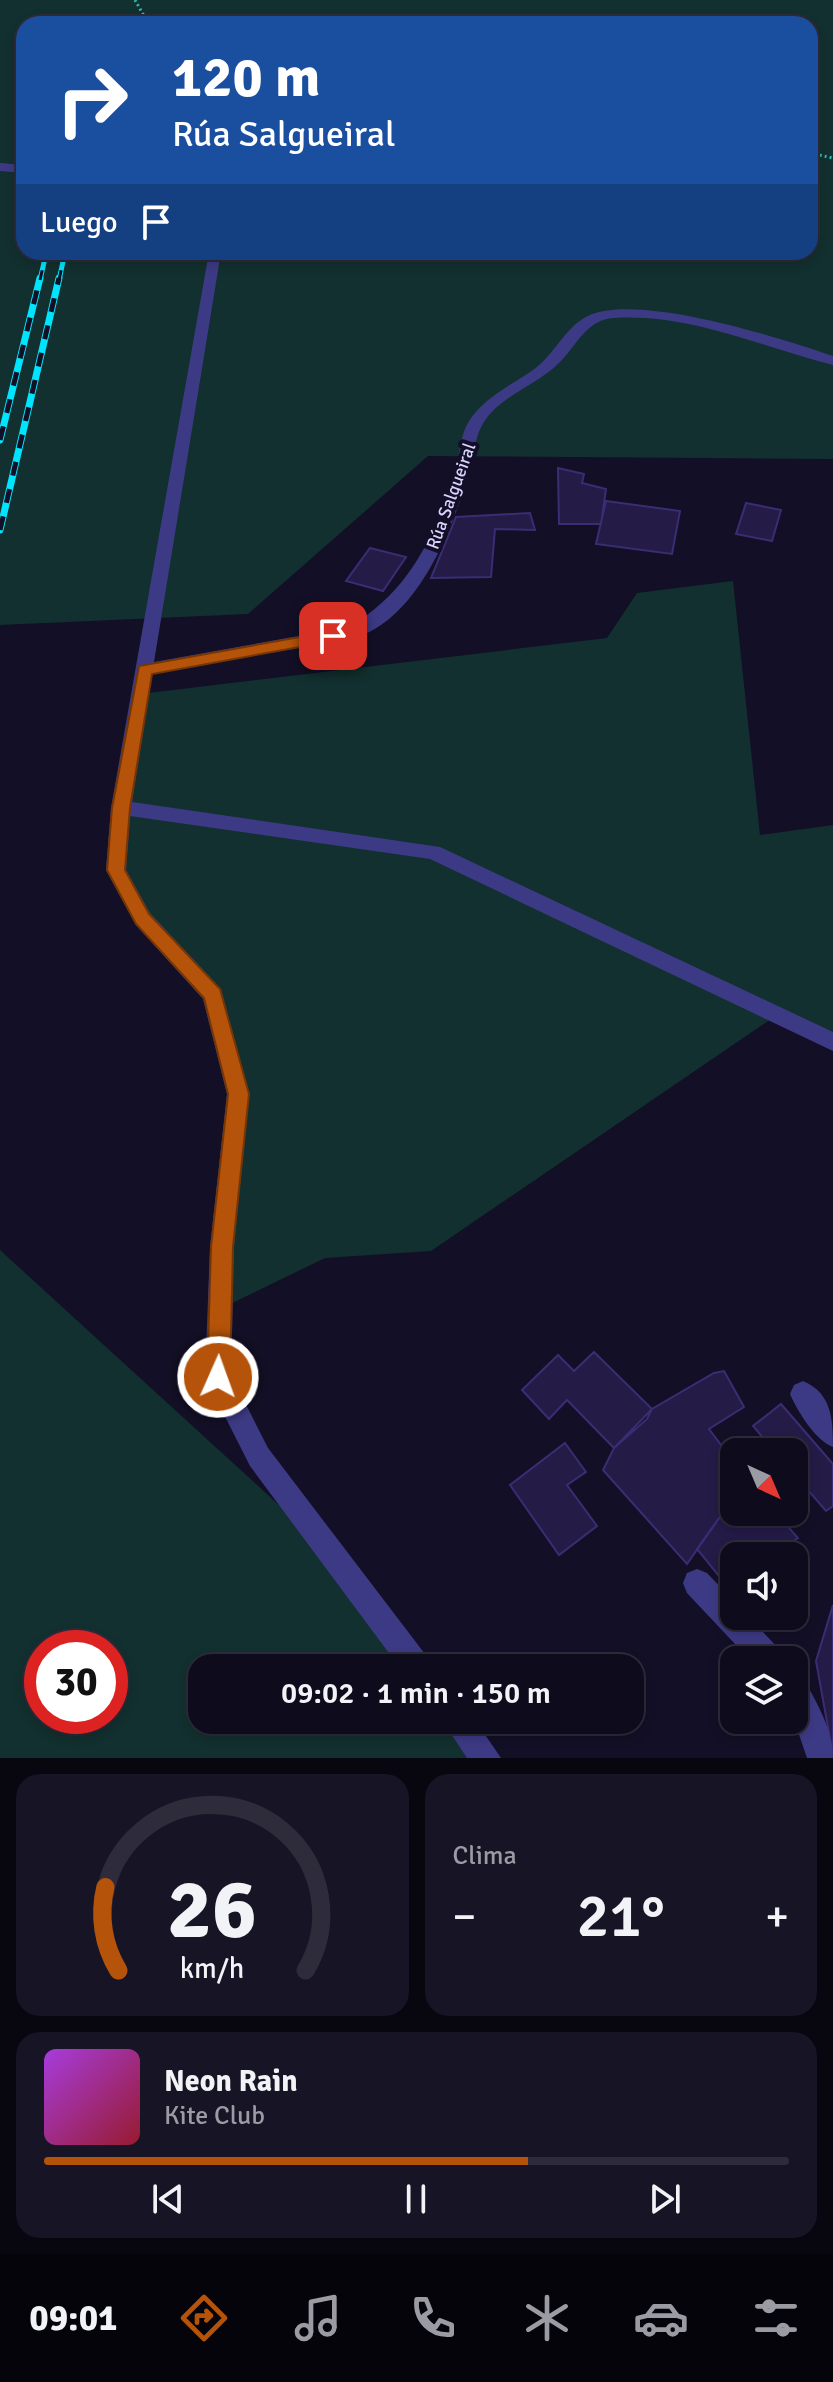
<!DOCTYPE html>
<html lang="es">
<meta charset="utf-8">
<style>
:root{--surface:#0e0b1c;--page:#171425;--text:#f1f3f6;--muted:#9b9ba3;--line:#2e2b3b;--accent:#b45309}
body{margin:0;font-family:Signika,sans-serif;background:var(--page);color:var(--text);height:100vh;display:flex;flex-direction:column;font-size:30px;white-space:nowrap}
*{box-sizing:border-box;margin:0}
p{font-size:26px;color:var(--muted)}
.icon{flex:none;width:44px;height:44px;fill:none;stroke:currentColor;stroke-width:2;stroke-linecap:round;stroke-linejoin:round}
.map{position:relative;height:1758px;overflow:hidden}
.sheet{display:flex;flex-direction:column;gap:16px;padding:16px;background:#08060f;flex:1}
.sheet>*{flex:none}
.top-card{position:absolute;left:16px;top:16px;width:802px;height:244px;border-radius:24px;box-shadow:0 4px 12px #0003,0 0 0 2px var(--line);background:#1a4fa0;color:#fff;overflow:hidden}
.needle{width:52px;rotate:136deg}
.tools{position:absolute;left:720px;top:1438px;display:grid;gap:16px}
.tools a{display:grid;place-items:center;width:88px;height:88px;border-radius:16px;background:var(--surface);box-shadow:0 4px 12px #0003,0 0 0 2px var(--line);font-size:40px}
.speed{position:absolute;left:24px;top:1630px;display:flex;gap:16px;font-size:40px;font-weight:700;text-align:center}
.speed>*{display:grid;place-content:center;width:104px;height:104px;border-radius:50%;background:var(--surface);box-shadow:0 4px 12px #0003,0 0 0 2px var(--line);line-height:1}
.speed .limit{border:12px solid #d22;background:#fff;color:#111}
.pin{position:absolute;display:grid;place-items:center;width:68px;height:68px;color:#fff;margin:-34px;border-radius:16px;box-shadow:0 4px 12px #0006}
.me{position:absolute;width:88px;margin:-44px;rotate:2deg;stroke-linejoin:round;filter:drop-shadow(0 0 6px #0008)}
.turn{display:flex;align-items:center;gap:28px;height:168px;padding:0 24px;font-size:36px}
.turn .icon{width:104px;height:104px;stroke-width:2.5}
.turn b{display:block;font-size:56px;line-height:68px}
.then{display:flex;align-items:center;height:76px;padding:0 24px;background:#0003;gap:16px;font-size:30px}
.big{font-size:60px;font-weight:600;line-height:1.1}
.sheet .widget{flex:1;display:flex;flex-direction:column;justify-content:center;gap:12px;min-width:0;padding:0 28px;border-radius:24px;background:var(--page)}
.sheet .dial{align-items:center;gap:0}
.dial svg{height:208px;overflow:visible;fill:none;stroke:var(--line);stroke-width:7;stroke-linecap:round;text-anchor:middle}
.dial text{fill:var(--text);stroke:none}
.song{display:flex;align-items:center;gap:24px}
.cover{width:96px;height:96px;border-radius:12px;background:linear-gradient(135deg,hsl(280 70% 55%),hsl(350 70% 35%))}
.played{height:8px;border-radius:4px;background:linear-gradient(90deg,var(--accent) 65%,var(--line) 65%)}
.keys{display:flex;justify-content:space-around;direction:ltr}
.heat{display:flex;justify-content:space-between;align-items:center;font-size:44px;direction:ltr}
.sheet .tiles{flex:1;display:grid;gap:16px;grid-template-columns:1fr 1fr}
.widget:last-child{grid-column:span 2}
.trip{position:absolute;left:188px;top:1654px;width:456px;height:80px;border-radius:24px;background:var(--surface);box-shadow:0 4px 12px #0003,0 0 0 2px var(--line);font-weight:600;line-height:80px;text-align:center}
.dock{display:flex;height:128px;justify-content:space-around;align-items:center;background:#06040b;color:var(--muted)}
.dock .icon{width:56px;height:56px}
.dock .on{color:var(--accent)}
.dock b{font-size:36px;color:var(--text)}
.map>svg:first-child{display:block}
.green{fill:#12302f;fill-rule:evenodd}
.building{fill:#241b47;stroke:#3b2d73;stroke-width:2}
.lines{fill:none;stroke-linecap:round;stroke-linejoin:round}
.path{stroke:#2fb8b0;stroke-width:3;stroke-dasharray:2 3;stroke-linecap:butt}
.minor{fill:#3d3a85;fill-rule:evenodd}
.rail-far1-casing{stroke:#00e5ff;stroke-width:5}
.rail-casing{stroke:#00e5ff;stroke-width:7}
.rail-far1{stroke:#130f26;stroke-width:3;stroke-dasharray:10;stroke-linecap:butt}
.rail{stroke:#130f26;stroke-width:5;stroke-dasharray:14;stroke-linecap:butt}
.route{fill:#b45309;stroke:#753606;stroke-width:2}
.labels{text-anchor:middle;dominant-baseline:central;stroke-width:8;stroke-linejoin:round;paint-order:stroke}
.far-street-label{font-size:18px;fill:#d9d4ff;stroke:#130f26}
</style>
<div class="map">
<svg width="833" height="1758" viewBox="0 0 833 1758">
<rect width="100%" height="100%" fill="#130f26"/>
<path class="green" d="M 0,0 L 833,0 L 833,459 L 428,456 L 248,614 L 0,625 ZM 24,24 L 810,24 L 810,252 L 24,252 Z
M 733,581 L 760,835 L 833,825 L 833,1033 L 777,1015 L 431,1251 L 325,1258 L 220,1309 L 238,1094 L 213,995 L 124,885 L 140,694 L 607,638 L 637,593 Z
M 0,1250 L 326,1548 L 418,1668 L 202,1668 L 202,1720 L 457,1720 L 486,1758 L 0,1758 ZM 42,1648 L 110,1648 L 110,1716 L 42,1716 Z"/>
<path class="building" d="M 558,468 L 584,474 L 582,483 L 606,489 L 601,524 L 559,524 Z
M 606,501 L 680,511 L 672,554 L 596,544 Z
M 746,503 L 781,510 L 772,541 L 736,534 Z
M 530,513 L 535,530 L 495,529 L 491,577 L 431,578 L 456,517 Z
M 370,548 L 406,557 L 383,591 L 346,581 Z
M 594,1352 L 652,1409 L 614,1448 L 567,1400 L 549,1419 L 522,1390 L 558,1355 L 574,1371 Z
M 724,1371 L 744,1407 L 709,1429 L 734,1462 L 734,1497 L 687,1564 L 603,1470 L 614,1448 L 647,1419 L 652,1409 L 714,1373 Z
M 781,1404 L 833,1464 L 833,1506 L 826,1511 L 794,1474 L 794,1452 L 775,1452 L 753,1426 Z
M 565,1443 L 586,1472 L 567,1485 L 597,1526 L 559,1555 L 510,1485 Z
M 734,1497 L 734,1512 L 775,1512 L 798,1538 L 771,1556 L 734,1556 L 734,1581 L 727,1586 L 697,1549 Z
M 833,1605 L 833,1755 L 816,1661 Z"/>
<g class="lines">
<path class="path" d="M 135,0 L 144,16 L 158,24
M 810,153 L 833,158"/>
<path class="minor" d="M 0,163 L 24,165 L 24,173 L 0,171 Z
M 209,252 L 221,252 L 154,662 L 349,627 C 411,590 434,537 455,470 C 459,456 460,442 465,429 C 477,401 510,386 533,370 C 553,356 564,330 584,318 C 630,289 783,339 833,356 L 833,365 C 762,347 689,313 614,318 C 587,319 577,345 560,362 C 538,385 501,395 484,422 C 475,435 475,453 470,469 C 454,526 418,620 354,638 L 152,674 L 132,802 L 440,847 L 833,1032 L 833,1051 L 430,859 L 130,816 L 126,870 L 150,913 L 221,989 L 249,1094 L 234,1247 L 231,1375 L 268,1448 L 428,1658 L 432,1668 L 400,1668 L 250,1466 L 205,1377 L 210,1247 L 227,1094 L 203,999 L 136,925 L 106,870 L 111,808 Z
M 803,1381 C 832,1393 833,1420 833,1447 C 815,1440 798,1412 790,1394 L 794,1385 Z
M 697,1569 L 707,1573 L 734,1601 L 734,1616 L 748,1616 L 780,1650 L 784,1660 L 750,1660 L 687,1593 L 683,1583 L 687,1573 Z
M 794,1674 L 804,1679 C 817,1704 833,1729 833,1758 L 807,1758 L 794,1720 Z
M 442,1720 L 475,1720 L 501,1758 L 467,1758 Z"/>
<g class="rail-far1-casing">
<path id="rail-far1" d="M 40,280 L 45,258
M 59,280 L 64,257"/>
</g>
<g class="rail-casing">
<path id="rail" d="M 0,440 L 40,278
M 0,530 L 59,278"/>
</g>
<use href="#rail-far1" class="rail-far1"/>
<use href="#rail" class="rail"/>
</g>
<path class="route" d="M 333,631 L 340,636 L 338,640 L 152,674 L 130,808 L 125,870 L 149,914 L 220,989 L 249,1094 L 233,1247 L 230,1377 L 226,1385 L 218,1388 L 210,1385 L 207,1377 L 211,1247 L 228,1094 L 204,998 L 136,924 L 107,870 L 112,808 L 139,666 Z"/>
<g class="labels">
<g class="far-street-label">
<text transform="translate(451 496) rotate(-70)">Rúa Salgueiral</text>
</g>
</g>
</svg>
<div class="tools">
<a><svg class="needle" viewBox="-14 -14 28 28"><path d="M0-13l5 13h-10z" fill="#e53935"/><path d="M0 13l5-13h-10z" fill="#9b9ba3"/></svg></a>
<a><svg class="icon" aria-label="sound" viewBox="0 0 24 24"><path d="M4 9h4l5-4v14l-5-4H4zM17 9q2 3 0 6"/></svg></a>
<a><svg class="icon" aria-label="layers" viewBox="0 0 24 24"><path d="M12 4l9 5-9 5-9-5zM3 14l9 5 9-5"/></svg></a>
</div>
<div class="speed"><div class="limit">30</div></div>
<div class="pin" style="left:333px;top:636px;background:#d93025"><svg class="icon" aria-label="arrive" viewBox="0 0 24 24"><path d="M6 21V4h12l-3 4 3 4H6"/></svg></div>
<svg class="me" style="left:218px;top:1377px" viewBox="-20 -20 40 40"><circle r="17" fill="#b45309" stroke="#fff" stroke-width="3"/><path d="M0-11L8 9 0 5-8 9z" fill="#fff"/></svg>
<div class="trip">09:02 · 1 min · 150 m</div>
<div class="top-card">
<div class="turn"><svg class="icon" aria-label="right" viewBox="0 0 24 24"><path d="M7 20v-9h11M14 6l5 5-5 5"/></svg><div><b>120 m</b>Rúa Salgueiral</div></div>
<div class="then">Luego<svg class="icon" aria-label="arrive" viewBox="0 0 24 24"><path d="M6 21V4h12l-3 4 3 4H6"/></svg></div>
</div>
</div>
<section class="sheet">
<div class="tiles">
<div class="widget dial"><svg viewBox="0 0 100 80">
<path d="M14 69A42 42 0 1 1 86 69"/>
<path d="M14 69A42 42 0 0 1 9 37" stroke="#b45309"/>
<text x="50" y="56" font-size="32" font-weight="700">26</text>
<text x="50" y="72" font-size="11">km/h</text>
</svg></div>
<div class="widget"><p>Clima</p>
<div class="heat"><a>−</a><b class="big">21°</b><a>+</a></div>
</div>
<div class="widget">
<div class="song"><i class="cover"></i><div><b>Neon Rain</b><p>Kite Club</p></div></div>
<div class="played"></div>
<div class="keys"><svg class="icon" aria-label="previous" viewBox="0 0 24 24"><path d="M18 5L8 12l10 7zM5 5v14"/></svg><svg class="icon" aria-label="pause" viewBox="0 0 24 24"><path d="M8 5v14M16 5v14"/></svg><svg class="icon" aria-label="next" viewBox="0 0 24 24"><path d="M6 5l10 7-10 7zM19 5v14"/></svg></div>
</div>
</div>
</section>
<nav class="dock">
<b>09:01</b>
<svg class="icon on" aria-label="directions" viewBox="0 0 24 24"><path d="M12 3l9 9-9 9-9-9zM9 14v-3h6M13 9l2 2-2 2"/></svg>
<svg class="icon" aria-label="music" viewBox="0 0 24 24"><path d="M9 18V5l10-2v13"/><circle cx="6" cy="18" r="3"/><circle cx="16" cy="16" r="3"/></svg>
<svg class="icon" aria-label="phone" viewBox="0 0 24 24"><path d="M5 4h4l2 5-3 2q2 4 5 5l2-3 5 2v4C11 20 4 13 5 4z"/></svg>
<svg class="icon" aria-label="climate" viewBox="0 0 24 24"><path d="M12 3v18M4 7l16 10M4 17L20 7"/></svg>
<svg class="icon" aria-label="car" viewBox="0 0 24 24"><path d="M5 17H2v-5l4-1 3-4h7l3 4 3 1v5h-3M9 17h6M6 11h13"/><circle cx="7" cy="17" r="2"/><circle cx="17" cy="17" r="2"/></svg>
<svg class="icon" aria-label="filters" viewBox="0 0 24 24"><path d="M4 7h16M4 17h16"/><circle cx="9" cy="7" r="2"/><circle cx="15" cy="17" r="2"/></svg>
</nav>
